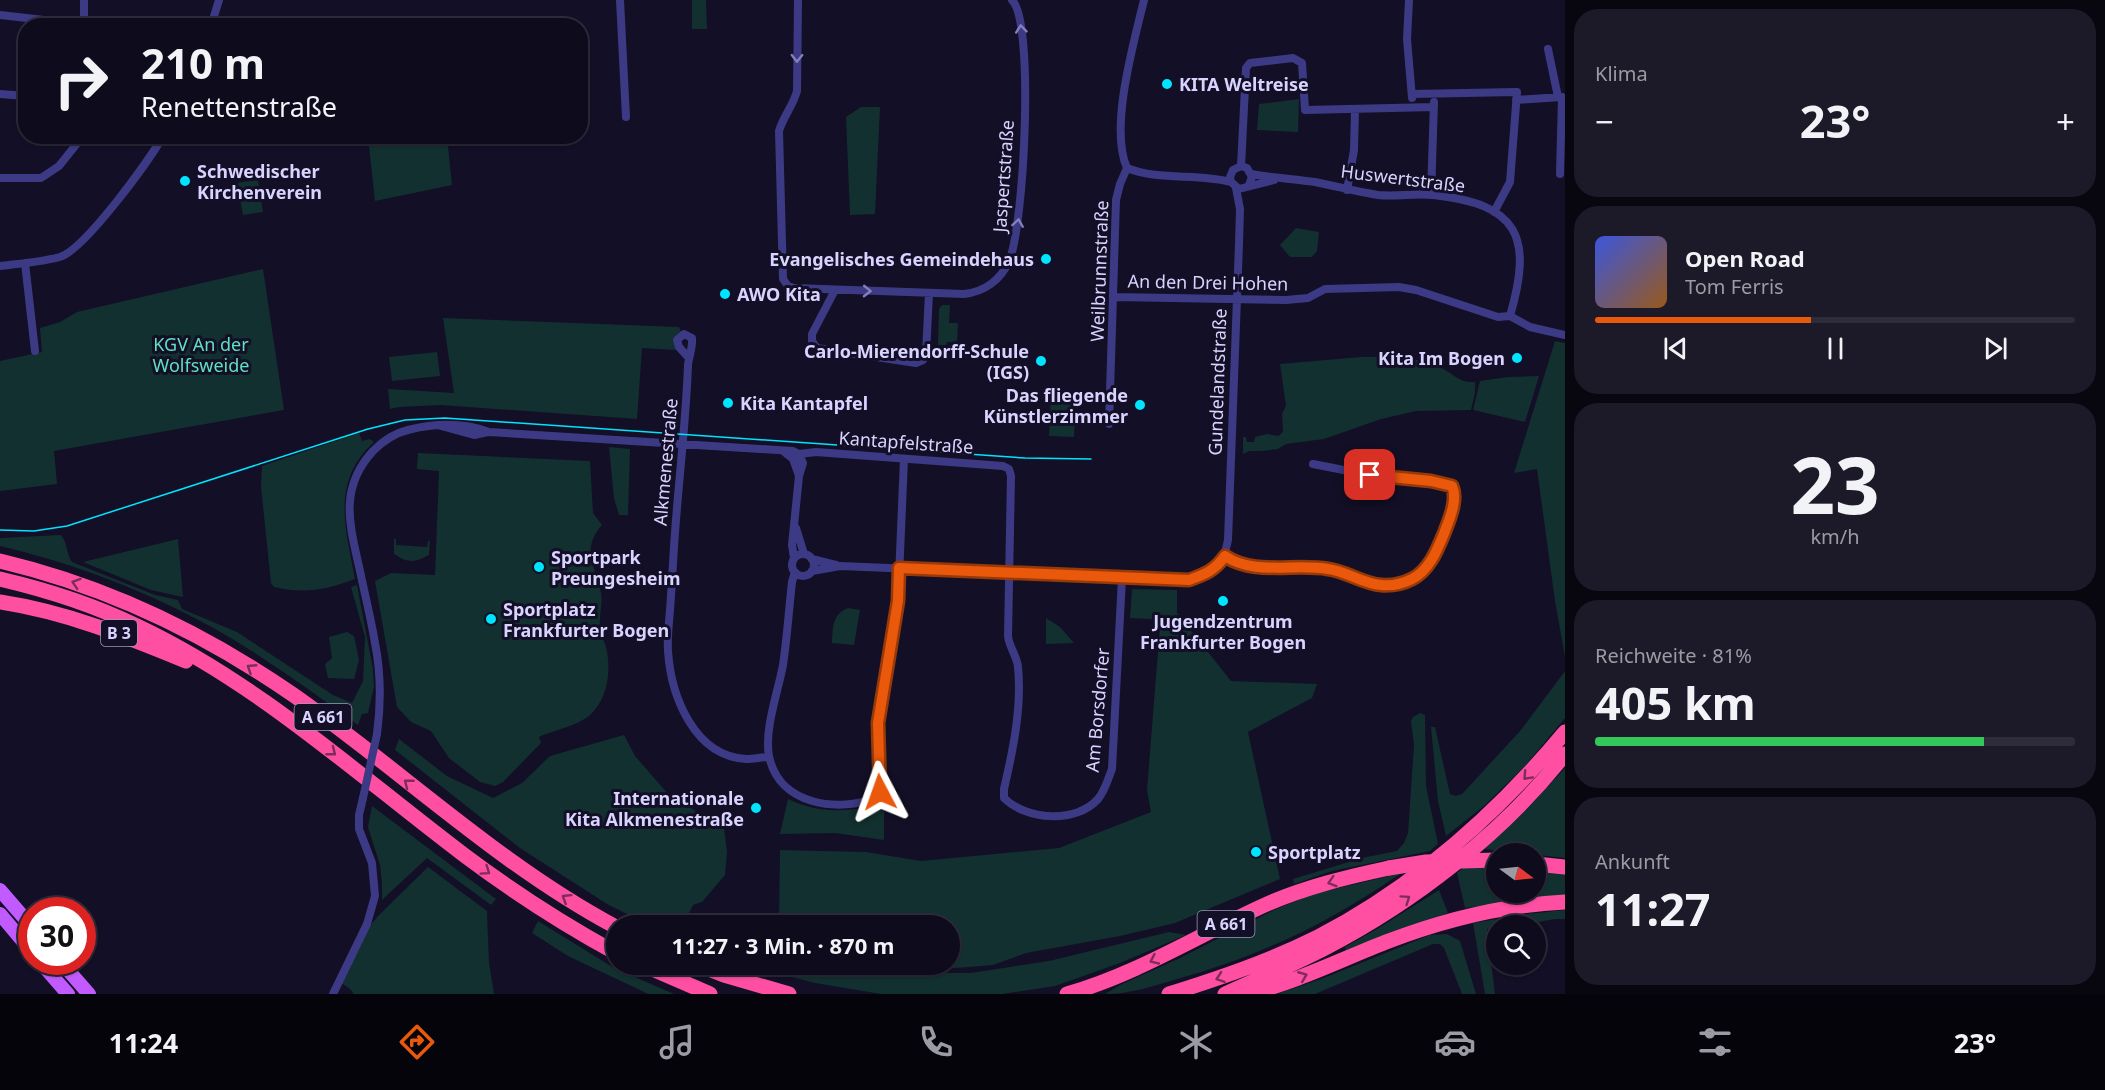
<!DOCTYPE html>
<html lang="de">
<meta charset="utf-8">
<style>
:root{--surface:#0e0b1c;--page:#1c1929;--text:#f1f3f6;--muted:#9b9ba3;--line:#2e2b3b;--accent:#ea580c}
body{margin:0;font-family:"Noto Sans",sans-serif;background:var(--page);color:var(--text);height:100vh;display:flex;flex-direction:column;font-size:22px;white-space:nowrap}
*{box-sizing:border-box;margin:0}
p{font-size:20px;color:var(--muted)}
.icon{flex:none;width:33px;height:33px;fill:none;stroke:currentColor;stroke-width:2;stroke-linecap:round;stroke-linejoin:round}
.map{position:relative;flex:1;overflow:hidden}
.drawer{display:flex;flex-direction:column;gap:9px;padding:9px;background:#08060f;width:540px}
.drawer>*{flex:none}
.hud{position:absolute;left:18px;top:18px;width:570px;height:126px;border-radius:24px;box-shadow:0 2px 4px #0004,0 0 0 2px var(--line);background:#0e0b1c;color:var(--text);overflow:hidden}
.needle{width:39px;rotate:105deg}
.fabs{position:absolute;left:1486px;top:843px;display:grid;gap:12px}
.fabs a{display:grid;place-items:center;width:60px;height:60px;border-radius:50%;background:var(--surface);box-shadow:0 2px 4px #0004,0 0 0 2px var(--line);font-size:30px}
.speed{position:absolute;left:18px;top:897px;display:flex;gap:12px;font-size:30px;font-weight:700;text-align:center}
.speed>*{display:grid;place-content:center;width:78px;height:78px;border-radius:50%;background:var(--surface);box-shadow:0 2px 4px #0004,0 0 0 2px var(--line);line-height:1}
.speed .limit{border:9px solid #d22;background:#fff;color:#111}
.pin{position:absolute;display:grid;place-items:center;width:51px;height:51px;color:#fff;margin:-26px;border-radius:12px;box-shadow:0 3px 9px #0006}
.me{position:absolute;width:66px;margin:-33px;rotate:356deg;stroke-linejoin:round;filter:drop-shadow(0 0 4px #0008)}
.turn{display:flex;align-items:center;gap:21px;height:126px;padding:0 24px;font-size:27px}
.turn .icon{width:78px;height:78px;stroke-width:2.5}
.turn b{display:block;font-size:42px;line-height:51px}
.big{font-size:45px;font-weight:700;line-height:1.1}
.drawer .widget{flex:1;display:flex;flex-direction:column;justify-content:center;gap:9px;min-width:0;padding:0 21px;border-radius:24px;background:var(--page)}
.drawer .dial{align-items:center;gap:0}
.dial b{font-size:78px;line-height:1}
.song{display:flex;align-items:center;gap:18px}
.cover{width:72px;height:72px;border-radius:9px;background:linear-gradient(135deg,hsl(230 70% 55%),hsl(30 70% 35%))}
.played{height:6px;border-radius:3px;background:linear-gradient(90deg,var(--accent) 45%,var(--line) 45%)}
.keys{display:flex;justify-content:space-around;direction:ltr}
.heat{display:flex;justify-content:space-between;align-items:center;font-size:33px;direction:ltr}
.charge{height:9px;border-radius:4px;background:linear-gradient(90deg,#34c759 81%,var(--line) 0)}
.trip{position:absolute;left:606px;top:915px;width:354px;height:60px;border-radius:30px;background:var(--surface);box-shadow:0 2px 4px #0004,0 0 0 2px var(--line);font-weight:700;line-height:60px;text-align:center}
.dock{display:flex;height:96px;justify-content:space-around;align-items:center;background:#06040b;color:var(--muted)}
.dock .icon{width:42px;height:42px}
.dock .selected{color:var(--accent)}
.dock b{font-size:27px;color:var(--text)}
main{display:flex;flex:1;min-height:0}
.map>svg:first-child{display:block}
.green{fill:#12302f}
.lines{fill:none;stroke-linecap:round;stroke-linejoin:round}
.street{stroke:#3d3a85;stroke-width:8}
.primary{stroke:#c25bff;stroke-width:14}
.highway{stroke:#ff4fa3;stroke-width:15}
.tram{stroke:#00e5ff;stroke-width:1.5}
.street-bridge{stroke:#3d3a85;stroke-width:8}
.highway-bridge{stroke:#ff4fa3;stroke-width:15}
.oneway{stroke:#837fbc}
.oneway2{stroke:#7d2c5e}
.route-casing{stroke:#983908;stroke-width:15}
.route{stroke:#ea580c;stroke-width:10}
.poi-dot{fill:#00e5ff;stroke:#130f26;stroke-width:2}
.labels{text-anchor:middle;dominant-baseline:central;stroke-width:6;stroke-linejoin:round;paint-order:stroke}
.shield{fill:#130f26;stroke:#9e99be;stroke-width:1.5}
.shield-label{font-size:16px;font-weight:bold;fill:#d9d4ff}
.poi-label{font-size:18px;font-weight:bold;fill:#d9d4ff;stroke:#130f26;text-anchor:start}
.street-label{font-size:18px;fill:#d9d4ff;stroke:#130f26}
.park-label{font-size:18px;fill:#5fe0c0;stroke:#130f26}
</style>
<main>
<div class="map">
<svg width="1565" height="994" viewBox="0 0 1565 994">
<rect width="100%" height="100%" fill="#130f26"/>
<path class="green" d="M 692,0 L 706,0 L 707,29 L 692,29 Z
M 1299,99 L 1298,132 L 1257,130 L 1259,104 Z
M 861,107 L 880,107 L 875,214 L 850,215 L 846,117 Z
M 368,137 L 447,137 L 452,185 L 375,201 Z
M 258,180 L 263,212 L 243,215 L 237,183 Z
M 1296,228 L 1319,232 L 1317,251 L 1312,257 L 1290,257 L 1280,245 Z
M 263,269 L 284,410 L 54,451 L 57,484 L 0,491 L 0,361 L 42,352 L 40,328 L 60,322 L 77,312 Z
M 942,305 L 950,305 L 949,323 L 958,323 L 957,342 L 947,342 L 946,345 L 938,345 L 939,309 Z
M 443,318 L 679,327 L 681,332 C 674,337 673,341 676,350 L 642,348 L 637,419 L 440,405 L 399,407 L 390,409 L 388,389 L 454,393 Z
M 1555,341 L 1565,343 L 1565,657 L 1555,601 L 1537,469 L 1514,473 Z
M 437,352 L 440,376 L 392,381 L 389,357 Z
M 1361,357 C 1387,357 1417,356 1441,368 C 1455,374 1458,383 1475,382 L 1475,393 L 1471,410 L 1416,411 L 1381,419 L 1324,439 L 1286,444 L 1278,449 L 1262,451 L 1249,451 L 1243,454 L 1243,437 L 1246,437 L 1247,442 L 1254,442 L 1255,437 L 1267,434 L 1278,436 L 1283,432 L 1282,414 L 1286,406 L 1280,364 Z
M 1539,376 L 1525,422 L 1473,410 L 1480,381 L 1508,377 Z
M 1051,395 L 1076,396 L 1074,437 L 1049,436 Z
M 359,433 L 362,441 L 370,439 L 374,442 C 330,482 346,529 355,579 C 327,590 304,594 274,587 L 271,583 L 261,487 L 262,466 Z
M 609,447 L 630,449 L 628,515 L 619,515 L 614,498 Z
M 418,453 L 590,461 L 593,513 L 602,525 C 580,550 596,566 601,593 C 603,604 599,615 600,625 C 600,635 606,643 607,652 C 611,672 607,697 593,712 C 580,726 556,729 539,737 L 541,743 L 503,782 L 495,786 L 480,782 L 449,758 L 431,731 L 411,722 L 397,707 L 375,581 L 391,573 L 435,575 L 439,471 L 417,469 Z
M 61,535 C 68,543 66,554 72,562 L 155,595 L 178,600 L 182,609 L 237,632 L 333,695 L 352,703 L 363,681 L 365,637 L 351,587 L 357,585 L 373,669 L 374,687 L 368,713 L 362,714 L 358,725 C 312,692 266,658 217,630 C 152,593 73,563 0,546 L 0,538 Z
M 178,539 L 183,597 L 151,590 L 83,562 Z
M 394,539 L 396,539 L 396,545 L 427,547 L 428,541 L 430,541 L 429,555 C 414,563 408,563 394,554 Z
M 1132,589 L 1177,590 L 1177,613 L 1231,681 L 1317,684 L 1312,698 L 1248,732 L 1280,879 L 1175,923 L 1120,936 L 1026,953 L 993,965 L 942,969 L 905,965 L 950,964 L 950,926 L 779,925 L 780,850 L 866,852 L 921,861 L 1059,848 L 1151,812 L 1147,790 L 1160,626 L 1151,619 L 1130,618 Z
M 848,608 L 860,610 L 854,645 L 832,643 C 833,626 832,615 848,608 Z
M 1046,618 L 1060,627 L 1074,643 L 1046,644 Z
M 347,632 L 354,636 L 359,660 L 354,679 L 328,678 L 325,664 L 332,658 L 329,637 Z
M 1565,671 L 1565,718 L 1524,767 L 1484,806 L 1446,836 L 1438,801 L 1431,727 L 1435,727 L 1450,794 L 1456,796 L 1462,794 L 1521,730 Z
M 1420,713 L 1425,715 L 1426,786 L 1438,844 L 1430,851 L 1332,871 L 1294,884 L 1293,879 L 1362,858 L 1397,851 L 1404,843 L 1408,833 L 1414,745 L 1411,721 L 1413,717 Z
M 624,735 L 635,756 L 669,795 L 724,828 L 727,852 L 725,875 L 702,902 L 693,905 L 689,913 L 720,925 L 649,925 L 607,904 L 520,848 L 395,750 L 399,739 L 447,776 L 493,798 L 522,783 L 550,756 Z
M 1565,768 L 1565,858 L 1484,849 L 1524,812 Z
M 788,799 C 824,816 846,809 884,807 L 884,840 L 835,833 L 780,834 Z
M 372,806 L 496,899 L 491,905 L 427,858 L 382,900 L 382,883 L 380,865 L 368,827 Z
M 1465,866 L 1497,867 L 1497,892 L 1536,892 L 1536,870 L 1565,874 L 1565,895 L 1465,908 L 1457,873 Z
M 428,867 L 487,911 L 489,963 L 494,994 L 354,994 L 349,988 L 341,983 L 369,927 L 378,916 Z
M 1402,873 C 1370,894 1337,915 1302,932 C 1263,951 1220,967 1177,979 C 1154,986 1130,994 1105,994 L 1120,985 L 1180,958 L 1274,910 L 1313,894 Z
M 1439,890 L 1448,913 L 1399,929 L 1346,953 L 1345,947 L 1377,929 Z
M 1565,910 L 1565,919 L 1555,919 L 1521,925 L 1497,926 L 1497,928 L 1487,929 L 1495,994 L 1485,994 L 1473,923 L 1527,914 Z
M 538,921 L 614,968 L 674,994 L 648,994 L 642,991 L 568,956 L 532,933 Z
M 1169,932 L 1186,935 L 1120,963 L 1055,986 L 1002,994 L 881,994 L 815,983 L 745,965 L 858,964 L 905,973 L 971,973 L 1049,961 Z
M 1447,934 L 1460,941 L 1476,994 L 1462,994 L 1444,948 L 1440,944 L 1433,944 L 1315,994 L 1277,994 L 1321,979 L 1430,935 Z"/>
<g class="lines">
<path class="street" d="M 84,0 L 84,24
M 620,0 L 626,117
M 798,0 L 797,91 C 793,106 783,117 779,131 L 783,279 L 788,286 L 794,288 L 964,294 C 984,292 1001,280 1009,261 C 1024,228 1035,22 1012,0
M 1409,0 L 1407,39 L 1412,98
M 0,15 L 96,26
M 211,26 L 219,0
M 1548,49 L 1558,97
M 0,94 L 26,96
M 1412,94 L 1517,92 L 1510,182 L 1494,212
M 1516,100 L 1561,97
M 1241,166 L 1246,68 L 1250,63 L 1293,58 L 1302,63 L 1305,110 L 1434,107
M 1127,168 C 1109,128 1134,42 1144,0
M 1127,168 C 1159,181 1197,173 1231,182
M 1251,174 C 1273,178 1294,179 1315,182 C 1336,186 1357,192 1378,195 C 1396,197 1415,193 1433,195 C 1519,204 1533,237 1510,316
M 1560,174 L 1562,97
M 0,178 L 41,178 L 59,166 L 83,136
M 1249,185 L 1252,177 L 1247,168 L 1241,166 L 1233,170 L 1230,177 L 1231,182 L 1239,189 L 1274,180
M 1347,190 L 1354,150 L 1355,110
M 1431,195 L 1434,102
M 25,263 L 35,351
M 0,266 C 19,264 41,262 60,257 C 85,249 149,161 163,136
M 835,290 L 812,334 L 812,341 L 817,348 L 916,363 L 923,360 L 926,354 L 929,293
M 1114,297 L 1286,300 L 1308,298 L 1325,289 L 1399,287 L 1416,290 L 1498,317 L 1510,316
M 1510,316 L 1530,327 L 1565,335
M 689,358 L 679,347 L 677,340 L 684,334 L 692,338 C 693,347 689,356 688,365 C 686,421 679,477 675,533 C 673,559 672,584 670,610 C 669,624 667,638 668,651 C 671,696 694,756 746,759 C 754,759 762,757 769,757
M 1109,424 L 1116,200 L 1120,184 L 1127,168
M 441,426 L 474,435 L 488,432
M 783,451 L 793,459 L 799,476
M 799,454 L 816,452 L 1003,466 L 1009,469 L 1011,476 L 1008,636 C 1009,647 1017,656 1018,667 C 1022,708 1013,750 1004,789 L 1004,798 C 1026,820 1076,824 1098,799 C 1105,791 1108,779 1112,769 L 1122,578
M 796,528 L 804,554
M792 565a11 11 0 1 1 22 0a11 11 0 1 1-22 0Z
M 1225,556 C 1254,576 1295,563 1328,569 C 1346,571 1363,584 1381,585 C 1391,585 1403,584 1412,579 C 1430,570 1438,548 1445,531 C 1450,518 1458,499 1452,486 C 1435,482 1420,482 1403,479 C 1392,478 1381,474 1369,475 L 1313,464
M 812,559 L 836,565
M 812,571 L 840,566 L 1189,580 C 1214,572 1223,567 1228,540 L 1239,244 L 1240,209 L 1236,188
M 795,572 L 792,582 C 789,609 787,638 783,665 C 778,692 764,730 769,756 C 779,806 839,813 879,797 L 880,792 L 878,723 L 898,601 L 904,459
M 377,734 C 381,704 381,673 375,643 C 371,619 365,595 360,571 C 350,526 338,489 373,451 C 383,441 395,433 408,430 C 436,423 462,422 489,432 L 793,451 L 799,454 L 803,463 L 799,476 L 792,545 L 794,558
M 333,994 L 367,924 L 375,896 L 372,863 L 359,829 L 359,815 L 363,798"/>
<path class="primary" d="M 0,890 L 32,927
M 0,914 L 32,952
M 40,962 L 68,994
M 61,962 L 89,994"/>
<path class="highway" d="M 0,561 C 106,586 202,632 292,694 C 401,770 498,864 616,927
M 0,579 C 47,590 94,605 137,626 C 258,683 358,775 464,855 C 512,891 563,924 616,953
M 0,602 C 66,612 125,636 186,661
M 1536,864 L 1565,867
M 641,964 L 710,994
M 696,964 L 724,975 L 789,994
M 1067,994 C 1138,974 1200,934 1267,904 C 1306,887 1347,877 1389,868
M 1169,994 C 1220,978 1270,961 1318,937 C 1414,887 1496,815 1565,732
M 1225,994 C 1258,979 1292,965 1325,948 C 1414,902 1503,833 1565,754
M 1248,994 C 1296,982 1340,960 1386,942 C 1443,920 1503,905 1565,902"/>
<path class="tram" d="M 0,530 L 34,531 L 67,526 L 368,429 L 405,420 L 445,418 L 1025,458 L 1091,459"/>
<path class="street-bridge" d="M 363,798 L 377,734"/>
<path class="highway-bridge" d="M 1389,868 L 1426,862 L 1497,860"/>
</g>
<defs><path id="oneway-chevron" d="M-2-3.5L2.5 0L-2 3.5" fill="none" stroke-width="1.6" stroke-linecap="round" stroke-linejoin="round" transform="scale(1.5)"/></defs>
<g class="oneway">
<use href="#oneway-chevron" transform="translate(1021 29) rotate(-96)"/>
<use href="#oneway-chevron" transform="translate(797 58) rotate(91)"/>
<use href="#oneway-chevron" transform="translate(1018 223) rotate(-81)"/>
<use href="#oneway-chevron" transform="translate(867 291) rotate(1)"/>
</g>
<g class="oneway2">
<use href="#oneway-chevron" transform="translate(76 583) rotate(-162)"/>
<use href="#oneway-chevron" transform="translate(251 668) rotate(-147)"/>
<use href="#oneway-chevron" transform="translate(332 752) rotate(38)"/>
<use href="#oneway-chevron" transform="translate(1527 776) rotate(133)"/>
<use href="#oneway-chevron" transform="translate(408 783) rotate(-142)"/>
<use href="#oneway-chevron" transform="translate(486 871) rotate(35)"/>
<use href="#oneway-chevron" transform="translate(1332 882) rotate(163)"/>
<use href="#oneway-chevron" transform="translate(566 898) rotate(-148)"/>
<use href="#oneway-chevron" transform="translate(1406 899) rotate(-35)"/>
<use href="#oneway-chevron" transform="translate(1154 960) rotate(155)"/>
<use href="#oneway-chevron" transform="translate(1303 976) rotate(-22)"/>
<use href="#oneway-chevron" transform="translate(1220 978) rotate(161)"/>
</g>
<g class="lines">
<g class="route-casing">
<path id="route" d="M 880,792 L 878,723 L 898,601 L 899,568 L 1189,580 C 1206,574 1215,570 1225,556 C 1254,576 1295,563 1328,569 C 1346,571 1363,584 1381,585 C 1391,586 1402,584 1412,579 C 1430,570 1438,548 1445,531 C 1450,518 1458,499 1452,486 L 1431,481 L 1370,475"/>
</g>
<use href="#route" class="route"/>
</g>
<g class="poi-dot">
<circle cx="1167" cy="84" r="6"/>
<circle cx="185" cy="181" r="6"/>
<circle cx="1046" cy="259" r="6"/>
<circle cx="725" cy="294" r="6"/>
<circle cx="1517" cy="358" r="6"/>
<circle cx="1041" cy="361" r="6"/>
<circle cx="728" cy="403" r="6"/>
<circle cx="1140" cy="405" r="6"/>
<circle cx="539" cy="567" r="6"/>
<circle cx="1223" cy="601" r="6"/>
<circle cx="491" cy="619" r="6"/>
<circle cx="756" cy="808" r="6"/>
<circle cx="1256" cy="852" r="6"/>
</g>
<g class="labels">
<g class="shield">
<rect x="101" y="620" width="36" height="26" rx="4.5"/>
<rect x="294.5" y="704" width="57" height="26" rx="4.5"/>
<rect x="1197.5" y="911" width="57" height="26" rx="4.5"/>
</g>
<g class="shield-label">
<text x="119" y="633">B 3</text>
<text x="323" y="717">A 661</text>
<text x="1226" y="924">A 661</text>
</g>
<g class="poi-label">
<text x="1179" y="84">KITA Weltreise</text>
<text x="197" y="171">Schwedischer<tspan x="197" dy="21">Kirchenverein</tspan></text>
<text x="1034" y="259" text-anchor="end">Evangelisches Gemeindehaus</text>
<text x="737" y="294">AWO Kita</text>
<text x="1029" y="351" text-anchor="end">Carlo-Mierendorff-Schule<tspan x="1029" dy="21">(IGS)</tspan></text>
<text x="1505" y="358" text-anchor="end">Kita Im Bogen</text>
<text x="1128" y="395" text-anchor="end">Das fliegende<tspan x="1128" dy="21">Künstlerzimmer</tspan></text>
<text x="740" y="403">Kita Kantapfel</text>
<text x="551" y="557">Sportpark<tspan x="551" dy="21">Preungesheim</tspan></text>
<text x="503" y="609">Sportplatz<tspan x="503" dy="21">Frankfurter Bogen</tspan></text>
<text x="1223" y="621" text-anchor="middle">Jugendzentrum<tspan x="1223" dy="21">Frankfurter Bogen</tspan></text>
<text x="744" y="798" text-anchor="end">Internationale<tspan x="744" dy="21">Kita Alkmenestraße</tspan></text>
<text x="1268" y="852">Sportplatz</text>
</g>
<g class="street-label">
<text transform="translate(1003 176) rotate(-86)">Jaspertstraße</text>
<text transform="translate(1403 178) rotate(7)">Huswertstraße</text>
<text transform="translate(1099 271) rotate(-88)">Weilbrunnstraße</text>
<text transform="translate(1208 282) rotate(1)">An den Drei Hohen</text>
<text transform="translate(1217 382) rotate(-88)">Gundelandstraße</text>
<text transform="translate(906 442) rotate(4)">Kantapfelstraße</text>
<text transform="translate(665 462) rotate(-85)">Alkmenestraße</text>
<text transform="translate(1097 710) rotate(-85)">Am Borsdorfer</text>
</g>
<g class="park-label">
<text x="201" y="344">KGV An der<tspan x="201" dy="21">Wolfsweide</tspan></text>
</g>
</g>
</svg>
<div class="fabs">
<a><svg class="needle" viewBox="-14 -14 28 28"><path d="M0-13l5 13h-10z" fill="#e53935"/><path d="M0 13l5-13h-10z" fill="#9b9ba3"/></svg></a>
<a><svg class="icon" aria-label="search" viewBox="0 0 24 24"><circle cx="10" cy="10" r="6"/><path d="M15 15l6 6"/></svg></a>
</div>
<div class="speed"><div class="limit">30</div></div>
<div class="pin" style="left:1370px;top:475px;background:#d93025"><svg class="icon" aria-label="arrive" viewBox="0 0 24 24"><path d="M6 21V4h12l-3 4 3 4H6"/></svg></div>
<svg class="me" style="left:880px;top:792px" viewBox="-20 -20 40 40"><path d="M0-17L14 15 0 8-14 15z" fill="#ea580c" stroke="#fff" stroke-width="4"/></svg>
<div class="trip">11:27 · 3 Min. · 870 m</div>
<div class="hud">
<div class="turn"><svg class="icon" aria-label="right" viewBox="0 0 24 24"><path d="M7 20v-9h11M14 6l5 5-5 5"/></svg><div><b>210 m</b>Renettenstraße</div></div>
</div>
</div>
<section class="drawer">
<div class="widget"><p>Klima</p>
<div class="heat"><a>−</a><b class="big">23°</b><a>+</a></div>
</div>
<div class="widget">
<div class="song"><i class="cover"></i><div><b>Open Road</b><p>Tom Ferris</p></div></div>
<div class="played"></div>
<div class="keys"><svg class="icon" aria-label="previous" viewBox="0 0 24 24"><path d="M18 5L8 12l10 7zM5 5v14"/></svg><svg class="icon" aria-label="pause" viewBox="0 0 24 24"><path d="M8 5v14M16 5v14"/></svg><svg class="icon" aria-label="next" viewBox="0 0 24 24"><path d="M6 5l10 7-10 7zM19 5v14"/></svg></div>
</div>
<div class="widget dial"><b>23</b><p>km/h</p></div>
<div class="widget"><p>Reichweite · 81%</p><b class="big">405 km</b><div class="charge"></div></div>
<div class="widget"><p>Ankunft</p><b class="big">11:27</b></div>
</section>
</main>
<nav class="dock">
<b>11:24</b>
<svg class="icon selected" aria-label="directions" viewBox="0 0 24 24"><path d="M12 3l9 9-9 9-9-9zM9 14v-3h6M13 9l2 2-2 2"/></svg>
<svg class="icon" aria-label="music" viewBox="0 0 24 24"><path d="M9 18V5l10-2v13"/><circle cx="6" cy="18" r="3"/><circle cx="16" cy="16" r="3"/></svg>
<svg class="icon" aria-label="phone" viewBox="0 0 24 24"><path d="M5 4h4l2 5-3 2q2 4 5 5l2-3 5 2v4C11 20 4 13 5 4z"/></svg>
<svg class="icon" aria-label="climate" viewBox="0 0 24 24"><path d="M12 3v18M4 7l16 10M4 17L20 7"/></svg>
<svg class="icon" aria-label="car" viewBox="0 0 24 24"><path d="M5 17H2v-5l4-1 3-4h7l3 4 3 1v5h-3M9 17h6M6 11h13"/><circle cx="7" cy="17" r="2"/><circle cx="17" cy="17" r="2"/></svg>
<svg class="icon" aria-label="filters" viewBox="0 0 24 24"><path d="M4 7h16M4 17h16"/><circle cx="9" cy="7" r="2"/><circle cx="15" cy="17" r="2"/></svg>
<b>23°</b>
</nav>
